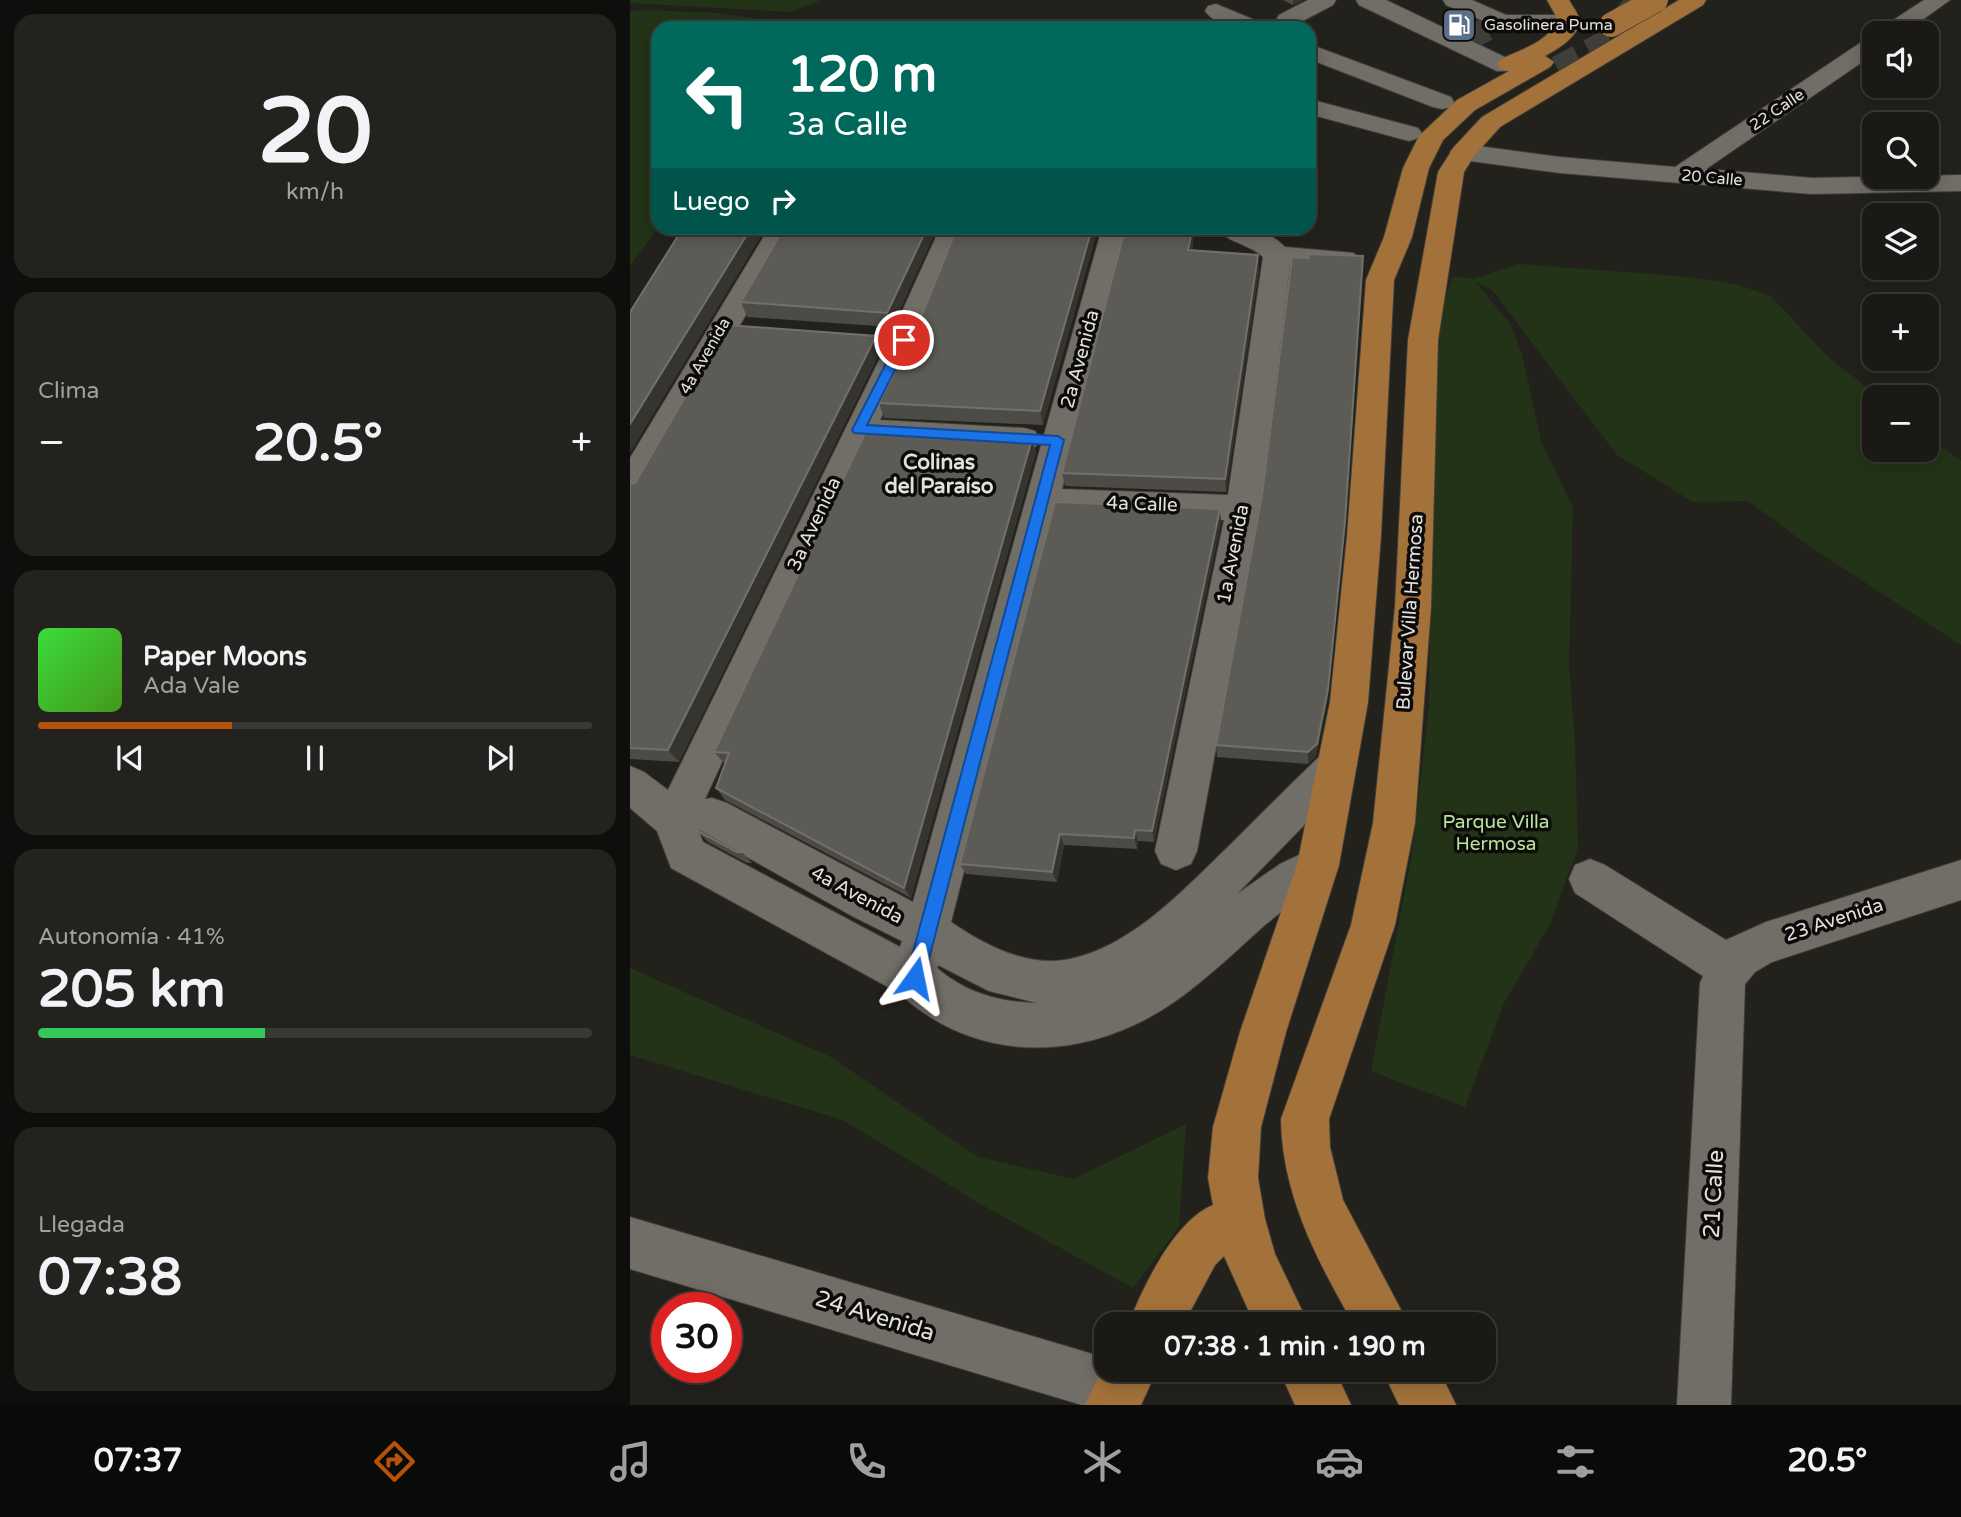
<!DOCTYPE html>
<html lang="es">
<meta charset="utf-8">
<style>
:root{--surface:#1a1915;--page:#23221e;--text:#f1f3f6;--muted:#9fa0a0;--line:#383834;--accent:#b45309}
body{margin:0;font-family:"Varela Round",sans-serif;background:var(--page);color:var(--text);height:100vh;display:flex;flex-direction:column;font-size:26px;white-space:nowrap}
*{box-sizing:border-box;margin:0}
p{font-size:23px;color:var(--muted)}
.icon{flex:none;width:38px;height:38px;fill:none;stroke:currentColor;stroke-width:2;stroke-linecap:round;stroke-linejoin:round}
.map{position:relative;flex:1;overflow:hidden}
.sheet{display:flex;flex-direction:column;gap:14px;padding:14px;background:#0e0e0c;width:630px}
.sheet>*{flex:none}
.guide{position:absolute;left:21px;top:21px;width:665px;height:214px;border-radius:21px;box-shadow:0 4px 18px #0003,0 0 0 2px var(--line);background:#00695c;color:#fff;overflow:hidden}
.buttons{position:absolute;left:1232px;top:21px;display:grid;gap:14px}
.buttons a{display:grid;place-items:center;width:77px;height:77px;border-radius:14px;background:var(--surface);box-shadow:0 4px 18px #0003,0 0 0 2px var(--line);font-size:35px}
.speed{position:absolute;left:21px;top:1292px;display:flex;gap:14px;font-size:35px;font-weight:700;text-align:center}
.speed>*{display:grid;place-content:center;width:91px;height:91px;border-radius:50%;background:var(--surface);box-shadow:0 4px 18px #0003,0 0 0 2px var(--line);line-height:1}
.speed .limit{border:10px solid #d22;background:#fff;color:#111}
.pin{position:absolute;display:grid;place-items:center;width:60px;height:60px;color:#fff;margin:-30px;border:4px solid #fff;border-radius:50%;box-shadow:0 2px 7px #0007}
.me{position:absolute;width:77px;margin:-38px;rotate:12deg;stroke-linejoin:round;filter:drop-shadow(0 0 5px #0008)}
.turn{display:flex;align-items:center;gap:24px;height:147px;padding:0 21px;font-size:32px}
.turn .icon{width:91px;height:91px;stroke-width:2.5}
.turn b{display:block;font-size:49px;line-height:60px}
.then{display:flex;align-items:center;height:66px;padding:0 21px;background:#0003;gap:14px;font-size:26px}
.big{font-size:52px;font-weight:800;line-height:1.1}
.sheet .widget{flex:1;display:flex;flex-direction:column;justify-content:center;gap:10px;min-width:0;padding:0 24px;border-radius:21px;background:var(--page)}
.sheet .dial{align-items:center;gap:0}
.dial b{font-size:91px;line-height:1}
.song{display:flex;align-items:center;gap:21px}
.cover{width:84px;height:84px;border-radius:10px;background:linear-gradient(135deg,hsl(120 70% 55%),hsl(100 70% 35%))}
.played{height:7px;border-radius:4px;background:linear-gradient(90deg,var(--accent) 35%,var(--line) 35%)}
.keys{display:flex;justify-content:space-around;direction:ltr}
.heat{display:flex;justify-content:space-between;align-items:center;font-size:38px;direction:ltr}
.charge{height:10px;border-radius:5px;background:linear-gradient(90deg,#34c759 41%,var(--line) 0)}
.trip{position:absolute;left:464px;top:1312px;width:402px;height:70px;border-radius:21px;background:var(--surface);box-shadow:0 4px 18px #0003,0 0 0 2px var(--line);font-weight:800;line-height:70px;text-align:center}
.tab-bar{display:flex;height:112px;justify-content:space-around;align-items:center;background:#0a0a08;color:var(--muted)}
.tab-bar .icon{width:49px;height:49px}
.tab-bar .current{color:var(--accent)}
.tab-bar b{font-size:32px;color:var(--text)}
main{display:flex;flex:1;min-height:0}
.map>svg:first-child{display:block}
.green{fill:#223317}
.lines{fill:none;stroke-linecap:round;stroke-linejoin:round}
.minor-tunnel{stroke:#403e39;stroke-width:24;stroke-dasharray:24 12;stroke-linecap:butt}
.major-tunnel{stroke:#403e39;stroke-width:24;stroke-dasharray:24 12;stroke-linecap:butt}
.minor-casing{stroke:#403e3a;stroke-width:2}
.major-casing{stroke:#403e3a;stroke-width:2}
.minor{fill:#716e68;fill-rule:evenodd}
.major{fill:#a3723a;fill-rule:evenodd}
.major-bridge-casing{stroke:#403e3a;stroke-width:25;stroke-linecap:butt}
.major-bridge{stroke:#a3723a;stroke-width:24}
.wall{fill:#4d4b45}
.shaded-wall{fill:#36342e}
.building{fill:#5d5b56;stroke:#72706b;stroke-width:2}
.route{fill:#1a73e8;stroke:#114b97;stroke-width:2}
.labels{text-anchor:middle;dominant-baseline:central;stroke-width:7;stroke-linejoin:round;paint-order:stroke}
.far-poi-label{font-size:16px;fill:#e2e1dd;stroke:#0c0b09;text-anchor:start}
.far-street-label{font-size:16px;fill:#e2e1dd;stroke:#0c0b09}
.street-label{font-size:19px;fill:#e2e1dd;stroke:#0c0b09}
.park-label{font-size:19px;fill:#b6e499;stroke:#0c0b09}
.neighbourhood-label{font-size:21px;font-weight:bold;fill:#e2e1dd;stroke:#0c0b09}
.near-street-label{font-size:23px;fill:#e2e1dd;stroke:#0c0b09}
</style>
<main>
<section class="sheet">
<div class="widget dial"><b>20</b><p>km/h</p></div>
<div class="widget"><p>Clima</p>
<div class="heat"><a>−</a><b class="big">20.5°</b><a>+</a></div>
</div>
<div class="widget">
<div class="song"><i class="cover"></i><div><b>Paper Moons</b><p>Ada Vale</p></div></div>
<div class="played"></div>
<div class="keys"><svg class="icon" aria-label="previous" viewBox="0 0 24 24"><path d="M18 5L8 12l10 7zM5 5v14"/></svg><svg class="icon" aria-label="pause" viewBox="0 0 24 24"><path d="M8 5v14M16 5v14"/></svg><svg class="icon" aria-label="next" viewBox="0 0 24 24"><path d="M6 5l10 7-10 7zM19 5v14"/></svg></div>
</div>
<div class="widget"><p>Autonomía · 41%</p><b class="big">205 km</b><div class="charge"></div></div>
<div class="widget"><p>Llegada</p><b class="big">07:38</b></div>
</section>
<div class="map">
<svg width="1331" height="1405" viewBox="0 0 1331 1405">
<rect width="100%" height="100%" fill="#23211c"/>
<path class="green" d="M 0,0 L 191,0 L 160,12 L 0,3 Z
M 18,10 L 89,13 L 152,22 L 159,28 L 28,28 L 28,228 L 0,266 L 0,11 Z
M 888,264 L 1049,276 L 1106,284 L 1141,296 L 1197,356 L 1249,397 L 1244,397 L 1244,450 L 1297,450 L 1297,435 L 1331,461 L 1331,645 L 1179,546 L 1118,501 L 1063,502 L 987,455 L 863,291 L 845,281 L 881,325 L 892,354 L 911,441 L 943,508 L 939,664 L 945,743 L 948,848 L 919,926 L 874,1003 L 835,1107 L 741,1071 L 782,853 L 799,707 L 803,336 L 823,276 L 843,279 Z
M 0,968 L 201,1057 L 348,1157 L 444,1179 L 556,1124 L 549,1227 L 503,1288 L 354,1206 L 213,1120 L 0,1055 Z"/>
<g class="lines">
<path class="minor-tunnel" d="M 839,38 L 857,29"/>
<path class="major-tunnel" d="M 927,68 L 1008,25 L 1009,13 L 993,0"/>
<g class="minor-casing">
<path id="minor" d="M 678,0 L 706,0 L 703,5 L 665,25 L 649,25 L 646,20 L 649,15 Z
M 726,0 L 756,0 L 883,61 L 887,66 L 883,71 L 867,71 L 729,5 Z
M 813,0 L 842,0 L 876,15 L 939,15 L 947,17 L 950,22 L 947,27 L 939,29 L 872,29 L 816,5 Z
M 1294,0 L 1320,0 L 1274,33 L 1248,33 L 1251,28 Z
M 586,4 L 632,23 L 635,28 C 616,28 588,29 575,11 L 578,6 Z
M 1244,37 L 1244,54 L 1076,169 L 1182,178 L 1331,175 L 1331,191 L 1182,194 L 930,173 L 833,160 L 824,157 L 820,152 L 824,147 L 833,144 L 930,157 L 1045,167 L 1236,39 Z
M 679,44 L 821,97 L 824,102 L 821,107 L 812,109 L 803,107 L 679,59 Z
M 679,99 L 788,128 L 792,133 L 788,138 L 779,141 L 679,114 Z
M 139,228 L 166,228 L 12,495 L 0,498 L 0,458 Z
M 310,228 L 337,228 L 289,340 L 250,420 L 394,428 L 405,431 L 410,439 L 405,447 L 394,450 L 240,442 L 75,799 L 82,798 L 97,803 L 283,902 L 472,228 L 499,228 L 432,489 L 598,495 L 633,257 C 620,244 595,242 587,228 C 613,228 635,227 655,247 L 724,253 L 728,259 L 724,265 L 714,268 L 660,264 L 630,508 L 567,851 L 561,864 L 546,870 L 531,864 L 525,851 L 594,520 L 426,513 L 321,922 C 353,944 394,966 434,960 C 500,950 556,887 602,843 C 632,813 662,783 693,753 L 707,748 L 721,753 L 727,765 L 721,777 L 607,894 L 650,864 L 688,846 L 703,851 L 709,865 C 707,869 705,876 702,879 C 696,884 686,888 679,892 C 664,901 650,913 636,924 C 607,950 579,977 547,1000 C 461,1061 350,1068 269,993 L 41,868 L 27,831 L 0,808 L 0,766 L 14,772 L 38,790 L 259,340 ZM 70,835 L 78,835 L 222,916 L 272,941 L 270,947 L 73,842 ZM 308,965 L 359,991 L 407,1003 C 369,1002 336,993 307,968 Z
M 960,859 L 975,865 L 1096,940 L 1136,922 L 1331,860 L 1331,900 L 1142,962 L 1125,972 L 1115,984 L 1101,1405 L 1047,1405 L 1070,983 L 1073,976 L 945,893 L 939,879 L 945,865 Z
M 0,1217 L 476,1358 L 476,1370 L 508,1370 L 516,1389 L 510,1405 L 452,1405 L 0,1269 Z"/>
</g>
<g class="major-casing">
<path id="major" d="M 917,0 L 939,0 C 942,6 949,14 949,20 C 950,36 928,49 915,56 L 924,62 L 920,67 L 845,110 L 813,140 L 799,168 L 782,237 L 764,280 L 751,536 L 738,702 L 709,865 L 656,1032 L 631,1127 L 628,1178 L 635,1219 L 645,1254 L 679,1325 L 625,1325 L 594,1256 L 585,1265 L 553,1325 L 498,1325 C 513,1287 544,1221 583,1205 L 578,1178 L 583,1127 L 610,1032 L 667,865 L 700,702 L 717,536 L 736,280 L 754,237 L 773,168 L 789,136 L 827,100 L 879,71 L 871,69 L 867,64 L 871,59 C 890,50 922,41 927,18 Z
M 1049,0 L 1076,0 L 1073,5 L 870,127 L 844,156 L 834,172 L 808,340 L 801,607 L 785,823 L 765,925 L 699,1119 L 700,1147 L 713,1200 L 779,1325 L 724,1325 C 687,1260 652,1195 651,1119 L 721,925 L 743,823 L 765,607 L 778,340 L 808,172 L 824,147 L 852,117 Z
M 476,1360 L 476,1370 L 527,1370 L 511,1405 L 455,1405 Z
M 649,1370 L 705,1370 L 721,1405 L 665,1405 Z
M 752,1370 L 809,1370 L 826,1405 L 769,1405 Z"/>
</g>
<use href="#minor" class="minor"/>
<use href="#major" class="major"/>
<g class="major-bridge-casing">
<path id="major-bridge" d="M 981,25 L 1026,0"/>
</g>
<use href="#major-bridge" class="major-bridge"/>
</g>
<path class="wall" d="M 653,0 L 673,0 L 663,5 Z
M 307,228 L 262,327 L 117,317 L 111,302 Z
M 327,228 L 468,228 L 413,425 L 254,418 L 249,403 L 287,327 Z
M 562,231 L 563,246 L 562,250 L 629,269 L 596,492 L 435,486 L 432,473 Z
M 251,350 L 49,762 L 0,759 L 0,484 L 5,483 Z
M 402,439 L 406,452 L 281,898 L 95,800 L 86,788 L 95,764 L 84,752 Z
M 591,522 L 524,842 L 508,841 L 507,849 L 434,845 L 427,882 L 336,874 L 330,864 Z
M 714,536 L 697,702 L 686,756 L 678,764 L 587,757 L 586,745 Z
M 67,831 L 112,852 L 122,863 L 117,863 L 78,842 Z"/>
<path class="shaded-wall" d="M 663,0 L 673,0 L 663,5 Z
M 121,228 L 136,228 L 0,453 L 0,424 Z
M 297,228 L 307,228 L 262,327 L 257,313 Z
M 462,228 L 468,228 L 413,425 L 410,411 Z
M 562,231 L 563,246 L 560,264 L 558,250 Z
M 628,255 L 629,269 L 596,492 L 595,479 Z
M 733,256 L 714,536 L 697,702 L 686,756 L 678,764 L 678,752 Z
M 246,336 L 251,350 L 49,762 L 38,750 Z
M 402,439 L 406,452 L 281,898 L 274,888 Z
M 590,509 L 591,522 L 524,842 L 522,831 Z
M 505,830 L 508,841 L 507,849 L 504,838 Z
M 430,834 L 434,845 L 427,882 L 422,872 Z"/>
<path class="building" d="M 181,22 L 242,24 L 240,28 L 177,28 Z
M 53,228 L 121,228 L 0,424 L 0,312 Z
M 154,228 L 297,228 L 257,313 L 111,302 Z
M 327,228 L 462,228 L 410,411 L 249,403 L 287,327 Z
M 495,229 L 562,231 L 558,250 L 628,255 L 595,479 L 432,473 Z
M 679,254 L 733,256 L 715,522 L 698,689 L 687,744 L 678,752 L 586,745 L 632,495 L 662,257 L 679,258 Z
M 97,325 L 246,336 L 38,750 L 0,748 L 0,484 L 5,483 Z
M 236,431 L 402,439 L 274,888 L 86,788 L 99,753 L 84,752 Z
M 425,502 L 590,509 L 522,831 L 505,830 L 504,838 L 430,834 L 422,872 L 330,864 Z
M 69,828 L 112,852 L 107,852 L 67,831 Z"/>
<path class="route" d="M 274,336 L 280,340 L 237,425 L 428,436 L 434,440 L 294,978 L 292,985 L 285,987 L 279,985 L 276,978 L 420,445 L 224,433 L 222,430 L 268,340 Z"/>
<defs>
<g id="fuel-square" transform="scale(1.75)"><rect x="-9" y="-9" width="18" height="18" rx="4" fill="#5c6f8a" stroke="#0c0b09"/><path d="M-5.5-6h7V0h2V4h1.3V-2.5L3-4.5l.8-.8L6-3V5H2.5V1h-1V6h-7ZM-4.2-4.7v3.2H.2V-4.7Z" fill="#fff"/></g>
</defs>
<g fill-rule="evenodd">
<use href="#fuel-square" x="829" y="25"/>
</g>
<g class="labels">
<g class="far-poi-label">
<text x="854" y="25">Gasolinera Puma</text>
</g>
<g class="far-street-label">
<text transform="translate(1147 110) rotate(-34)">22 Calle</text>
<text transform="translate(1082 178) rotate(5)">20 Calle</text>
<text transform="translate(75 356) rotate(-60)">4a Avenida</text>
</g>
<g class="street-label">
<text transform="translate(450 359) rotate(-75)">2a Avenida</text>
<text transform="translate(512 504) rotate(2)">4a Calle</text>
<text transform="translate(184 524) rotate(-65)">3a Avenida</text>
<text transform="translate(603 554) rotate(-79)">1a Avenida</text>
<text transform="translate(780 612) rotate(-86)">Bulevar Villa Hermosa</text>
<text transform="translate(227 895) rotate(28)">4a Avenida</text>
<text transform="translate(1204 920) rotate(-18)">23 Avenida</text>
</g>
<g class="park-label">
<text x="866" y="822">Parque Villa<tspan x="866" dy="22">Hermosa</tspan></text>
</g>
<g class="neighbourhood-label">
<text x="309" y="462">Colinas<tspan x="309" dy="24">del Paraíso</tspan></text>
</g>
<g class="near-street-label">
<text transform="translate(1084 1194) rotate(-87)">21 Calle</text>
<text transform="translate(245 1316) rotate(17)">24 Avenida</text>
</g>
</g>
</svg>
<div class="buttons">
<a><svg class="icon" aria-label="sound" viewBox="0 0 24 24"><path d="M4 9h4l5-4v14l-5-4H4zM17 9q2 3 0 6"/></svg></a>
<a><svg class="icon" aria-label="search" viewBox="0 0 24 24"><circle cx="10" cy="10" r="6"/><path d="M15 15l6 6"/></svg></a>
<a><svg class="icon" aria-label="layers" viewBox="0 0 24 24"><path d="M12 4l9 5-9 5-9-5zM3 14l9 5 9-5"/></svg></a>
<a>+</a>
<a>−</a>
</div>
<div class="speed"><div class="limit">30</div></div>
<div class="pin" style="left:274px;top:340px;background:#d93025"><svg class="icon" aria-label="arrive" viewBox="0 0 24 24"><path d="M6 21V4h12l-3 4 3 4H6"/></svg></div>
<svg class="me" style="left:285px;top:978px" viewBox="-20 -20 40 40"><path d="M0-17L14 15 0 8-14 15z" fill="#1a73e8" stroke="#fff" stroke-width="4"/></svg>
<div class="trip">07:38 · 1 min · 190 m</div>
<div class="guide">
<div class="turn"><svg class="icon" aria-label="left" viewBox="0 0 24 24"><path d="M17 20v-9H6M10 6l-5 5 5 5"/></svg><div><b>120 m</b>3a Calle</div></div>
<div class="then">Luego<svg class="icon" aria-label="right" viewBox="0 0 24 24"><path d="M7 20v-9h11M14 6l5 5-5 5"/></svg></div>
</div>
</div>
</main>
<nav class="tab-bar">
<b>07:37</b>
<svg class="icon current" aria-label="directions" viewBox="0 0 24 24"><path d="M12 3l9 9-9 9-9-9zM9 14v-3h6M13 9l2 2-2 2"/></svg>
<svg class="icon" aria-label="music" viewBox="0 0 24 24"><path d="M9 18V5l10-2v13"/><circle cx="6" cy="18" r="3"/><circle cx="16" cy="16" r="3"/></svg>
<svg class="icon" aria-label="phone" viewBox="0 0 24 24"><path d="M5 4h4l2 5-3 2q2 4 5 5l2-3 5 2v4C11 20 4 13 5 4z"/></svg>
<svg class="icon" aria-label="climate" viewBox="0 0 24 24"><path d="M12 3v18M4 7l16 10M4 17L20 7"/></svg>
<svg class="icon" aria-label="car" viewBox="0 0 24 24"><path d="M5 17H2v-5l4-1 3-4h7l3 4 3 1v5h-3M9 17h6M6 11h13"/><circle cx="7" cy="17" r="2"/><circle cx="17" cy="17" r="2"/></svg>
<svg class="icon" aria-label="filters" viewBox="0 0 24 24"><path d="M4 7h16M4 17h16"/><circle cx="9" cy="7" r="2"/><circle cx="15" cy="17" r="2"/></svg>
<b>20.5°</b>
</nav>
